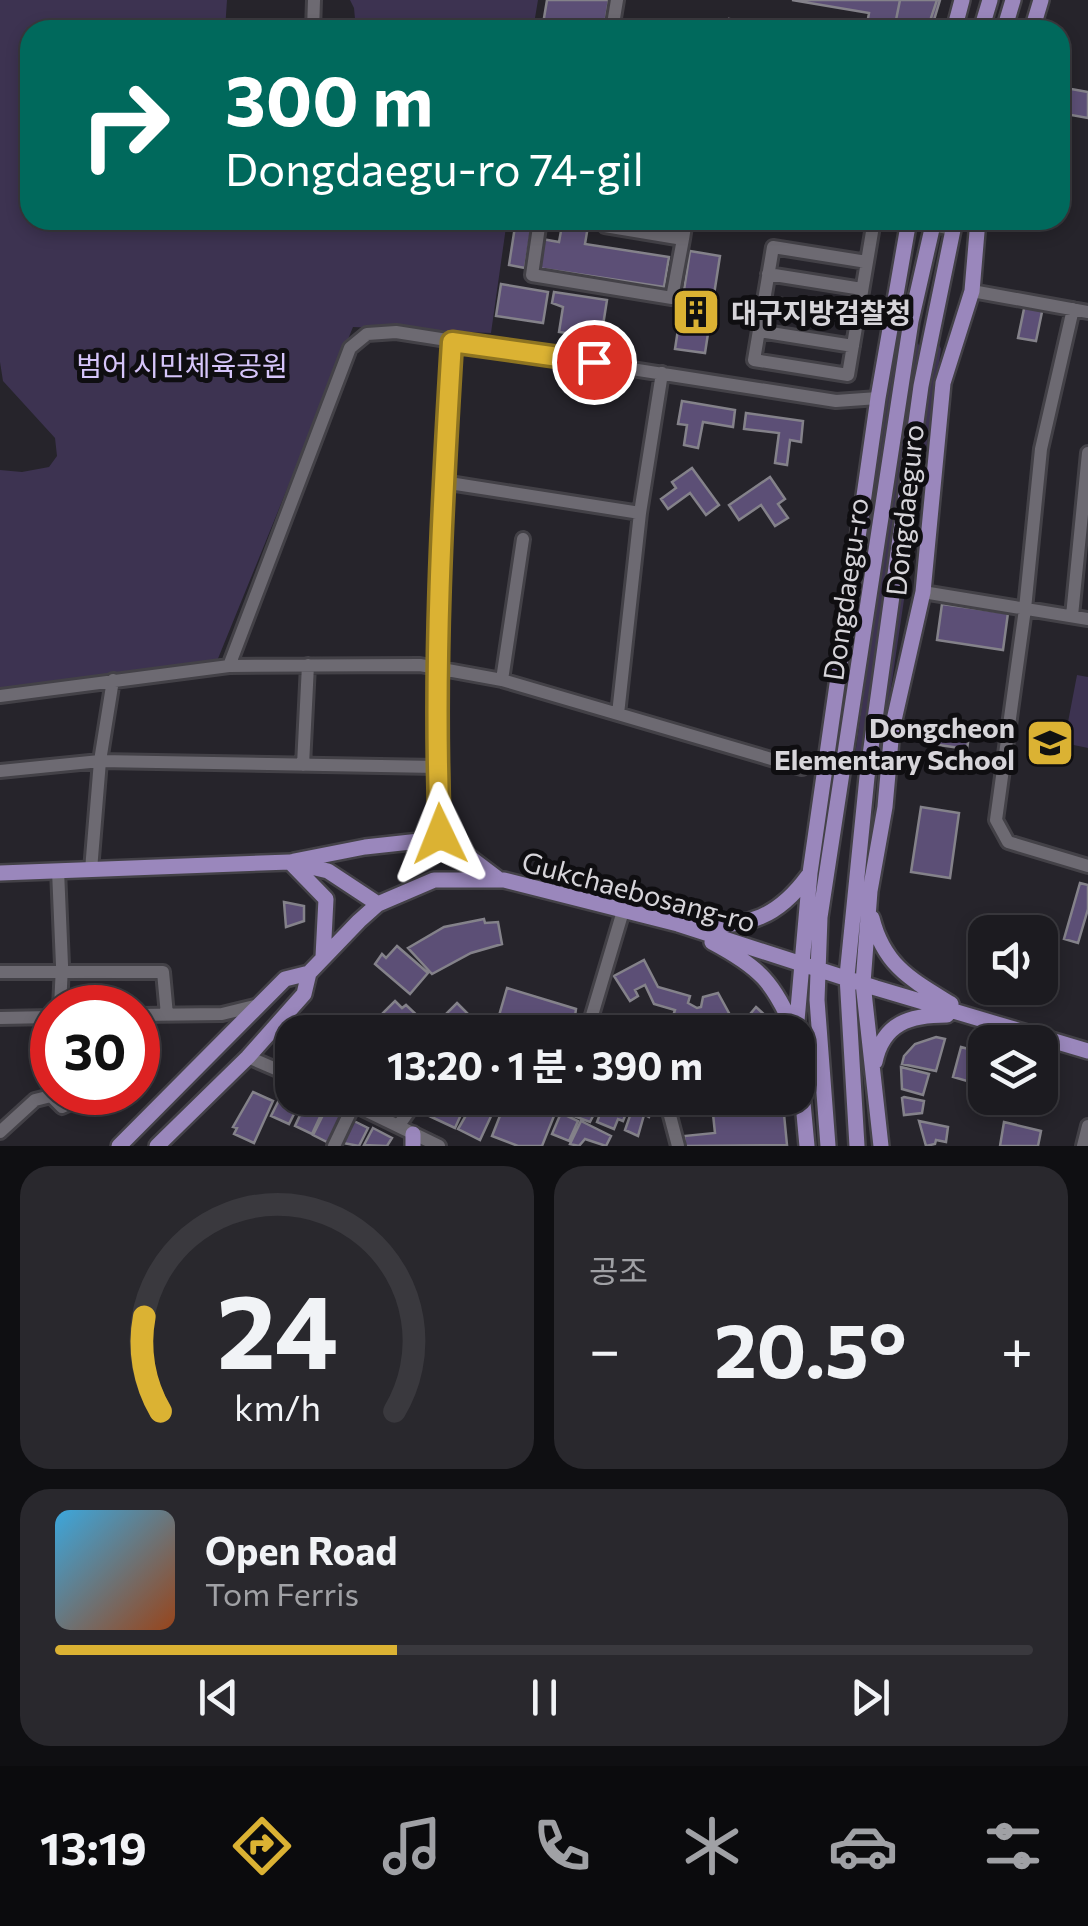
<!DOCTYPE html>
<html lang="ko">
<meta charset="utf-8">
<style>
:root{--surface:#1c1b20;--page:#29282d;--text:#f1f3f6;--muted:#a0a1a5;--line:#3a393e;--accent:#dbb233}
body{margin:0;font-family:Commissioner,"Noto Sans KR",sans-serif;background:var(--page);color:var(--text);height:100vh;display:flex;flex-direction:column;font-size:38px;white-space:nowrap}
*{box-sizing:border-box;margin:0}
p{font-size:32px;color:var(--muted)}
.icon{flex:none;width:55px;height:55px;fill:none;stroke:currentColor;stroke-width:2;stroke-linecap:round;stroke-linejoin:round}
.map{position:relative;height:1146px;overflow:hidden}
.sheet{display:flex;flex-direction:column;gap:20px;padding:20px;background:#0f0f12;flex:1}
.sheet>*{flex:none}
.hud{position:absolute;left:20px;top:20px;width:1050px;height:210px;border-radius:30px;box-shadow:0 5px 15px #0003,0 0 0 2px var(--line);background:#00695c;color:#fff;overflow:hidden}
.fabs{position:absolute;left:968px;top:915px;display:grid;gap:20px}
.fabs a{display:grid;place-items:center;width:90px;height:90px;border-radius:20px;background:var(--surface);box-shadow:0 5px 15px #0003,0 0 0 2px var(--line);font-size:50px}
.speed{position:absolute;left:30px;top:985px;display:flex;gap:20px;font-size:50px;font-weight:700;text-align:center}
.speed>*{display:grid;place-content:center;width:130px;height:130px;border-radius:50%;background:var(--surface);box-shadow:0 5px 15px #0003,0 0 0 2px var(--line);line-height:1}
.speed .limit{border:15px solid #d22;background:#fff;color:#111}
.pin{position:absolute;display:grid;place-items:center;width:85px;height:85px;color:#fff;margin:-42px;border:5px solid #fff;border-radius:50%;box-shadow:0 2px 10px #0007}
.me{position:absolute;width:110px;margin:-55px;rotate:358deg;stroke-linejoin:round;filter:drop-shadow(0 0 8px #0008)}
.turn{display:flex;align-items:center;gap:35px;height:210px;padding:0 40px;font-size:45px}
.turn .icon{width:130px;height:130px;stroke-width:2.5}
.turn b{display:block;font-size:70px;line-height:85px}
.big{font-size:75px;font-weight:700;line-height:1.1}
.sheet .widget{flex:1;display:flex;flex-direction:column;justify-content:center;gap:15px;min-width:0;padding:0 35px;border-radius:30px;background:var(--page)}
.sheet .dial{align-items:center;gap:0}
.dial svg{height:260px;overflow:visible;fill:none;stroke:var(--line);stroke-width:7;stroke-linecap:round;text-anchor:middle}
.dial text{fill:var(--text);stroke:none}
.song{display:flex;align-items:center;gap:30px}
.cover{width:120px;height:120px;border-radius:15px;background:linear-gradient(135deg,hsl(200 70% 55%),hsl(20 70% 35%))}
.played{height:10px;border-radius:5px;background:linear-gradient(90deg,var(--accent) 35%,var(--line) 35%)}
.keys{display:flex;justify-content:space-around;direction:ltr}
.heat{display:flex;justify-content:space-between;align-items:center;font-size:55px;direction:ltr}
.sheet .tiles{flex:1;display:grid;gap:20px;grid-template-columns:1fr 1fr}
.widget:last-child{grid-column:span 2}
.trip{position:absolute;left:275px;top:1015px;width:540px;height:100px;border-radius:30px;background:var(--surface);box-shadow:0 5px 15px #0003,0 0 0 2px var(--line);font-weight:700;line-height:100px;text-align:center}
.menu{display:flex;height:160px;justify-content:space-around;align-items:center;background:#0b0b0d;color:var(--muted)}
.menu .icon{width:70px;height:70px}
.menu .selected{color:var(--accent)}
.menu b{font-size:45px;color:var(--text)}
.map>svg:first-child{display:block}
.green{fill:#3d3351}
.building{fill:#5c4f76;stroke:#84828a;stroke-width:2.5}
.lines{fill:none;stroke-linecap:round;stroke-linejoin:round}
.minor-casing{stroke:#434147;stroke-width:18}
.major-casing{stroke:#434147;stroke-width:20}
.minor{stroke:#6d6a72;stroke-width:12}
.major{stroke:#9a87bc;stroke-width:15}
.route-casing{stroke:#8e7421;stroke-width:25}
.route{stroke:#dbb233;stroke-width:18}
.labels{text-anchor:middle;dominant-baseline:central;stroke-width:10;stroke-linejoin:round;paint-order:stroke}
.poi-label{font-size:28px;font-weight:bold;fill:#d7d5da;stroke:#0f0e11;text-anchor:start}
.park-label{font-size:28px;fill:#d6c5fa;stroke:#0f0e11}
.street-label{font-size:28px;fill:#d7d5da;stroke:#0f0e11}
</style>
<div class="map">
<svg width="1088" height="1146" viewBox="0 0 1088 1146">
<rect width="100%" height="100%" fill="#26242b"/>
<path class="green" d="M 0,0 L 227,0 L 225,30 L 30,30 L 30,220 L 258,220 L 259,227 L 267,220 L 507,220 L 491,333 L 353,327 L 217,661 L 0,690 L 0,470 L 22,472 L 49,467 L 57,456 L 55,438 L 3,381 L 0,362 Z
M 350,0 L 538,0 L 533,30 L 356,30 L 354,8 Z
M 900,337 L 903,344 L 837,767 L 834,763 L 894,342 Z
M 938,342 L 941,349 L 879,769 L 875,771 L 873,768 L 933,347 Z
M 918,343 L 921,350 L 859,771 L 855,773 L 853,769 L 913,349 Z
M 1077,675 L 1088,677 L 1088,748 L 1064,743 Z"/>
<path class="building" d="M 547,0 L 609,0 L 604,30 L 542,30 Z
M 792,0 L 940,0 L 931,30 L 866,30 L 869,13 Z
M 900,0 L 937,0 L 927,30 L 894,30 Z
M 729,19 L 761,24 L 760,30 L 727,30 Z
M 1060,87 L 1088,92 L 1088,118 L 1060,113 Z
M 516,220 L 533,220 L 525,268 L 509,265 Z
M 563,220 L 589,220 L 585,244 L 669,257 L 664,287 L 537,268 L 542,239 L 559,242 Z
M 690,251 L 720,256 L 705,353 L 675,349 Z
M 501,284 L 548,292 L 543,323 L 496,316 Z
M 554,292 L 607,300 L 601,338 L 559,332 L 563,307 L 552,303 Z
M 1025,304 L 1043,307 L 1036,341 L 1018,338 Z
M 682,401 L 735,410 L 733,427 L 703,422 L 698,448 L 684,445 L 687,425 L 678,424 Z
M 746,413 L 803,421 L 801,442 L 790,440 L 787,465 L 775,463 L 779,433 L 744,429 Z
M 692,468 L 719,505 L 706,515 L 690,493 L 668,509 L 661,499 L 676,488 L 672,482 Z
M 770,477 L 785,499 L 778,504 L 788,518 L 775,526 L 761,505 L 739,520 L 729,505 Z
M 942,604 L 1008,613 L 1003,650 L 937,640 Z
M 928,723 L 970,729 L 967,749 L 925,743 Z
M 921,807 L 959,813 L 950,878 L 911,872 Z
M 1080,883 L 1088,885 L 1088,909 L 1078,943 L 1064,939 Z
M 284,902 L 304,906 L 304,921 L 286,927 Z
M 484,919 L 485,923 L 498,922 L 502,944 L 471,953 L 432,974 L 408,948 L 444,927 Z
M 397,946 L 428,973 L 410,994 L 375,964 L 382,954 L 386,958 Z
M 644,960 L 658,987 L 690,996 L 688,1003 L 697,1008 L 701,1007 L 703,997 L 718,993 L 735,1024 L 719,1032 L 708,1032 L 701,1019 L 691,1022 L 673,1016 L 675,1010 L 654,1004 L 645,985 L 635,990 L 638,996 L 630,1001 L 614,976 Z
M 507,988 L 576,1009 L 573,1031 L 554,1026 L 552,1032 L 543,1032 L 498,1019 Z
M 395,1001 L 402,1008 L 406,1005 L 422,1020 L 426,1016 L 432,1022 L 421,1032 L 364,1032 Z
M 457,1003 L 474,1020 L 464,1030 L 467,1032 L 428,1032 Z
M 756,1007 L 766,1016 L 768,1032 L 735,1032 Z
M 323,1015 L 335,1026 L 334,1032 L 306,1032 Z
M 936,1037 L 945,1039 L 936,1071 L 902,1064 L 904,1056 L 915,1044 Z
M 961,1047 L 976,1051 L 967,1081 L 953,1077 Z
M 1040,1066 L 1053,1070 L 1043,1108 L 1014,1100 L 1014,1098 L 1040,1098 Z
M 901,1067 L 929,1074 L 923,1095 L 902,1089 Z
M 285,1088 L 292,1091 L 292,1098 L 302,1098 L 289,1124 L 271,1116 Z
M 253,1092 L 273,1101 L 254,1143 L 234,1134 L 237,1128 L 233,1127 Z
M 904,1097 L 924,1101 L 922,1113 L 904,1115 L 902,1098 Z
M 308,1098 L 325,1106 L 312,1134 L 295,1126 Z
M 431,1098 L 437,1098 L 451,1107 L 456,1098 L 468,1099 L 455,1128 L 425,1114 Z
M 476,1098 L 499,1099 L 480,1140 L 458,1129 Z
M 507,1098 L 538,1098 L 558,1106 L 542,1146 L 518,1146 L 492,1136 Z
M 571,1098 L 597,1108 L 590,1122 L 563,1112 Z
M 606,1098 L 632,1098 L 623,1121 L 618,1119 L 614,1129 L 597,1122 Z
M 635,1098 L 646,1098 L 656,1103 L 649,1117 L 630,1107 Z
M 783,1104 L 787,1145 L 685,1146 L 684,1136 L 715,1133 L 713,1114 L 719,1113 L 719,1110 Z
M 327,1107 L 345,1115 L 331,1144 L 313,1135 Z
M 632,1110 L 644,1115 L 638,1136 L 625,1130 Z
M 561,1113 L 578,1121 L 569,1141 L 552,1134 Z
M 350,1119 L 368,1128 L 359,1146 L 338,1142 Z
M 581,1121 L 611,1136 L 606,1146 L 585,1139 L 579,1146 L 570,1144 Z
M 919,1121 L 948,1127 L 946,1142 L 936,1140 L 935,1144 L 926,1146 Z
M 1004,1122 L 1041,1131 L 1038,1146 L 1000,1146 Z
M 373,1128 L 392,1138 L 387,1146 L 364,1145 Z"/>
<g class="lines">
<g class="minor-casing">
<path id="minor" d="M 313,30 L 314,0
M 612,30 L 617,0
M 540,220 L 532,275 L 672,298 L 683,239
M 606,220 L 605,226 L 683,239 L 686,220
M 908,220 L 953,229
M 867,262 L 773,247 L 754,360 L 848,375 C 857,323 865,272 874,220
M 768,274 L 862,289
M 972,291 L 1088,312
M 764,303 L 858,318
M 1073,309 L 1041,449 L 1025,609 L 996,820 L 1008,842 L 1088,866
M 759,331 L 853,346
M 443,482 L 640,513
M 923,592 L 1088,619
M 1072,616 L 1088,453
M 229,666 L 350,348 L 367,334 L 396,332 L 836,401 L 878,398
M 502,680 L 523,539
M 0,696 L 229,666 L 420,665 L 502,680 L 802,768
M 618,714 L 640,513 L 662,373
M 303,765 L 308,665
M 0,771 L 100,761 L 437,767
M 438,839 L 443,482 L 452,341
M 58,870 L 62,965 L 60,1008
M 91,870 L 100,761 L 113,680
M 0,972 L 163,972 L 167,1015
M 138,1015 L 222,1014 L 259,1005
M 0,1018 L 52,1017
M 587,1032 L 623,911
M 248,1057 L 292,1076
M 340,1098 L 439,1146
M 660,1098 L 668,1108 L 678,1146
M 399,1125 L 418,1098
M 0,1132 L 35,1100 L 51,1096 L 62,1107 L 93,1092
M 334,1146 L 354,1104
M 1083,1146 L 1088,1126"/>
</g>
<g class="major-casing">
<path id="major" d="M 954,30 L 962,0
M 981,30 L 990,0
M 1004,30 L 1013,0
M 1032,30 L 1041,0
M 294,861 L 365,847 L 438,839 L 464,853 L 497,878
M 290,862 L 326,899 L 323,957
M 0,873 L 290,862 L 328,871 L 378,904
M 872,918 C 884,966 912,980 951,1004
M 699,925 C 749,927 778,917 808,876
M 712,942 C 761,968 773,982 795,1032
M 796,1032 L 810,873 L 878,398 L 909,220
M 798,1049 L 807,1146
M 875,1062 C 883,1023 910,1015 947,1015
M 119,1146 L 285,979 L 309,973
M 157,1146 L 248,1057 L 304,994 L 309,973 L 359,921 L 378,904 L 434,880 L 504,880 L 678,924 L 876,988 L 1088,1051
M 413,1146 L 413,1134
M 828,1146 L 817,1000 L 820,917 L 911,321 L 934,220
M 857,1146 L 847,976 L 867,777 L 921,386 L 955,220
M 881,1146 L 863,983 L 870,891 L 885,807 L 892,729 L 923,592 L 943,383 L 972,291 L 978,220"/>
</g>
<use href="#minor" class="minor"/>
<use href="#major" class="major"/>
</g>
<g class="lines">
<g class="route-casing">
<path id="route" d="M 440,834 C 433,670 442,505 452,342 L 594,362"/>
</g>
<use href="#route" class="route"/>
</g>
<defs>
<g id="building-square" transform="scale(2.5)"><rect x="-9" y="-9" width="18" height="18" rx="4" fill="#dbb233" stroke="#0f0e11"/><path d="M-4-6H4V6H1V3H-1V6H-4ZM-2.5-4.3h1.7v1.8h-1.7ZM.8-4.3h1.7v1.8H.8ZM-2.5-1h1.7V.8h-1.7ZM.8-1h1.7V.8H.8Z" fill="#111"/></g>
<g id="school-square" transform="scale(2.5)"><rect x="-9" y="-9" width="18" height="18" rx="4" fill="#dbb233" stroke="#0f0e11"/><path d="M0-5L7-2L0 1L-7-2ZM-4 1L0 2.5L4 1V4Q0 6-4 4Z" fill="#111"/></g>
</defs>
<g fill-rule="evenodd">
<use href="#building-square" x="696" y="312"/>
<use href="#school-square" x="1050" y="743"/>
</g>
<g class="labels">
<g class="poi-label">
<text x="731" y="312">대구지방검찰청</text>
<text x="1015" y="727" text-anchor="end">Dongcheon<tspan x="1015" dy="32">Elementary School</tspan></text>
</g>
<g class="park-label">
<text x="182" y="365">범어 시민체육공원</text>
</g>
<g class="street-label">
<text transform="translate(904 510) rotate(-84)">Dongdaeguro</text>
<text transform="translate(845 589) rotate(-82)">Dongdaegu-ro</text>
<text transform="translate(639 891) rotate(15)">Gukchaebosang-ro</text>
</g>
</g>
</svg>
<div class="fabs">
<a><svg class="icon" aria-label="sound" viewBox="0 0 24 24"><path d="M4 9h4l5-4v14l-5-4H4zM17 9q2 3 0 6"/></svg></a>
<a><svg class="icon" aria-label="layers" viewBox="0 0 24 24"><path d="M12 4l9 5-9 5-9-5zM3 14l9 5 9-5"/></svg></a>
</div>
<div class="speed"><div class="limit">30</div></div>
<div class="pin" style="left:594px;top:362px;background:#d93025"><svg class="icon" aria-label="arrive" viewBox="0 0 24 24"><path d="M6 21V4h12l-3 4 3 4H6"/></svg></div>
<svg class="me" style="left:440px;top:834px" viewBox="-20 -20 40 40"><path d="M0-17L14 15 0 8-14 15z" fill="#dbb233" stroke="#fff" stroke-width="4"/></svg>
<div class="trip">13:20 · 1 분 · 390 m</div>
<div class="hud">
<div class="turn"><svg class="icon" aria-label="right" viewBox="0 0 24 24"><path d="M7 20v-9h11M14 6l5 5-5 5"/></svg><div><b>300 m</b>Dongdaegu-ro 74-gil</div></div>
</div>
</div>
<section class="sheet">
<div class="tiles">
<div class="widget dial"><svg viewBox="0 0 100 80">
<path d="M14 69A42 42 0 1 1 86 69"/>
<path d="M14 69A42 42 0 0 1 9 40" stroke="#dbb233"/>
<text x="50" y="56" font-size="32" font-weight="700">24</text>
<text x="50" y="72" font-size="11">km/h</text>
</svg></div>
<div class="widget"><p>공조</p>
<div class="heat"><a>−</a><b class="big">20.5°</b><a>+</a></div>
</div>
<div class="widget">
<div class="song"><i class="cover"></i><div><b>Open Road</b><p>Tom Ferris</p></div></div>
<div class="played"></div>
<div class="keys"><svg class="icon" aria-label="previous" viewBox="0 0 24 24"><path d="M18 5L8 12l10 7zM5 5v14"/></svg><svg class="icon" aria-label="pause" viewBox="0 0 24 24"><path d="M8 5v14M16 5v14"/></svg><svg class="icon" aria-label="next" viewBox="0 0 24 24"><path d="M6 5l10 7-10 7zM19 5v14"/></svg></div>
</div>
</div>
</section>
<nav class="menu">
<b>13:19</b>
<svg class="icon selected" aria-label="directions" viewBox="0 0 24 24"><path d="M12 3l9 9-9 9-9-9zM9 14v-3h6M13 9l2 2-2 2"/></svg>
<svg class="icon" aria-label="music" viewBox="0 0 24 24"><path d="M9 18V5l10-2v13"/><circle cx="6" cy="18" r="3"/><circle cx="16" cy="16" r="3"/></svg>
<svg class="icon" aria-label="phone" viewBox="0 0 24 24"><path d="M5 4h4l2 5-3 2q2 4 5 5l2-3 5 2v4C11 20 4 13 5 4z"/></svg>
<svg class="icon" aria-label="climate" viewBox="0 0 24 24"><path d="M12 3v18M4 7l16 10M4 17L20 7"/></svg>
<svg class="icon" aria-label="car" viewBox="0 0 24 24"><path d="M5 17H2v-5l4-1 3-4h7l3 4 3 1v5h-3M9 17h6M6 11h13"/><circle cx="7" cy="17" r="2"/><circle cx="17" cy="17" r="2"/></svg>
<svg class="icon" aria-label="filters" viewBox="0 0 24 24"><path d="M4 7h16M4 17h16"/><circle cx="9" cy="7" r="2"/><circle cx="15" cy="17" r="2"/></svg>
</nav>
